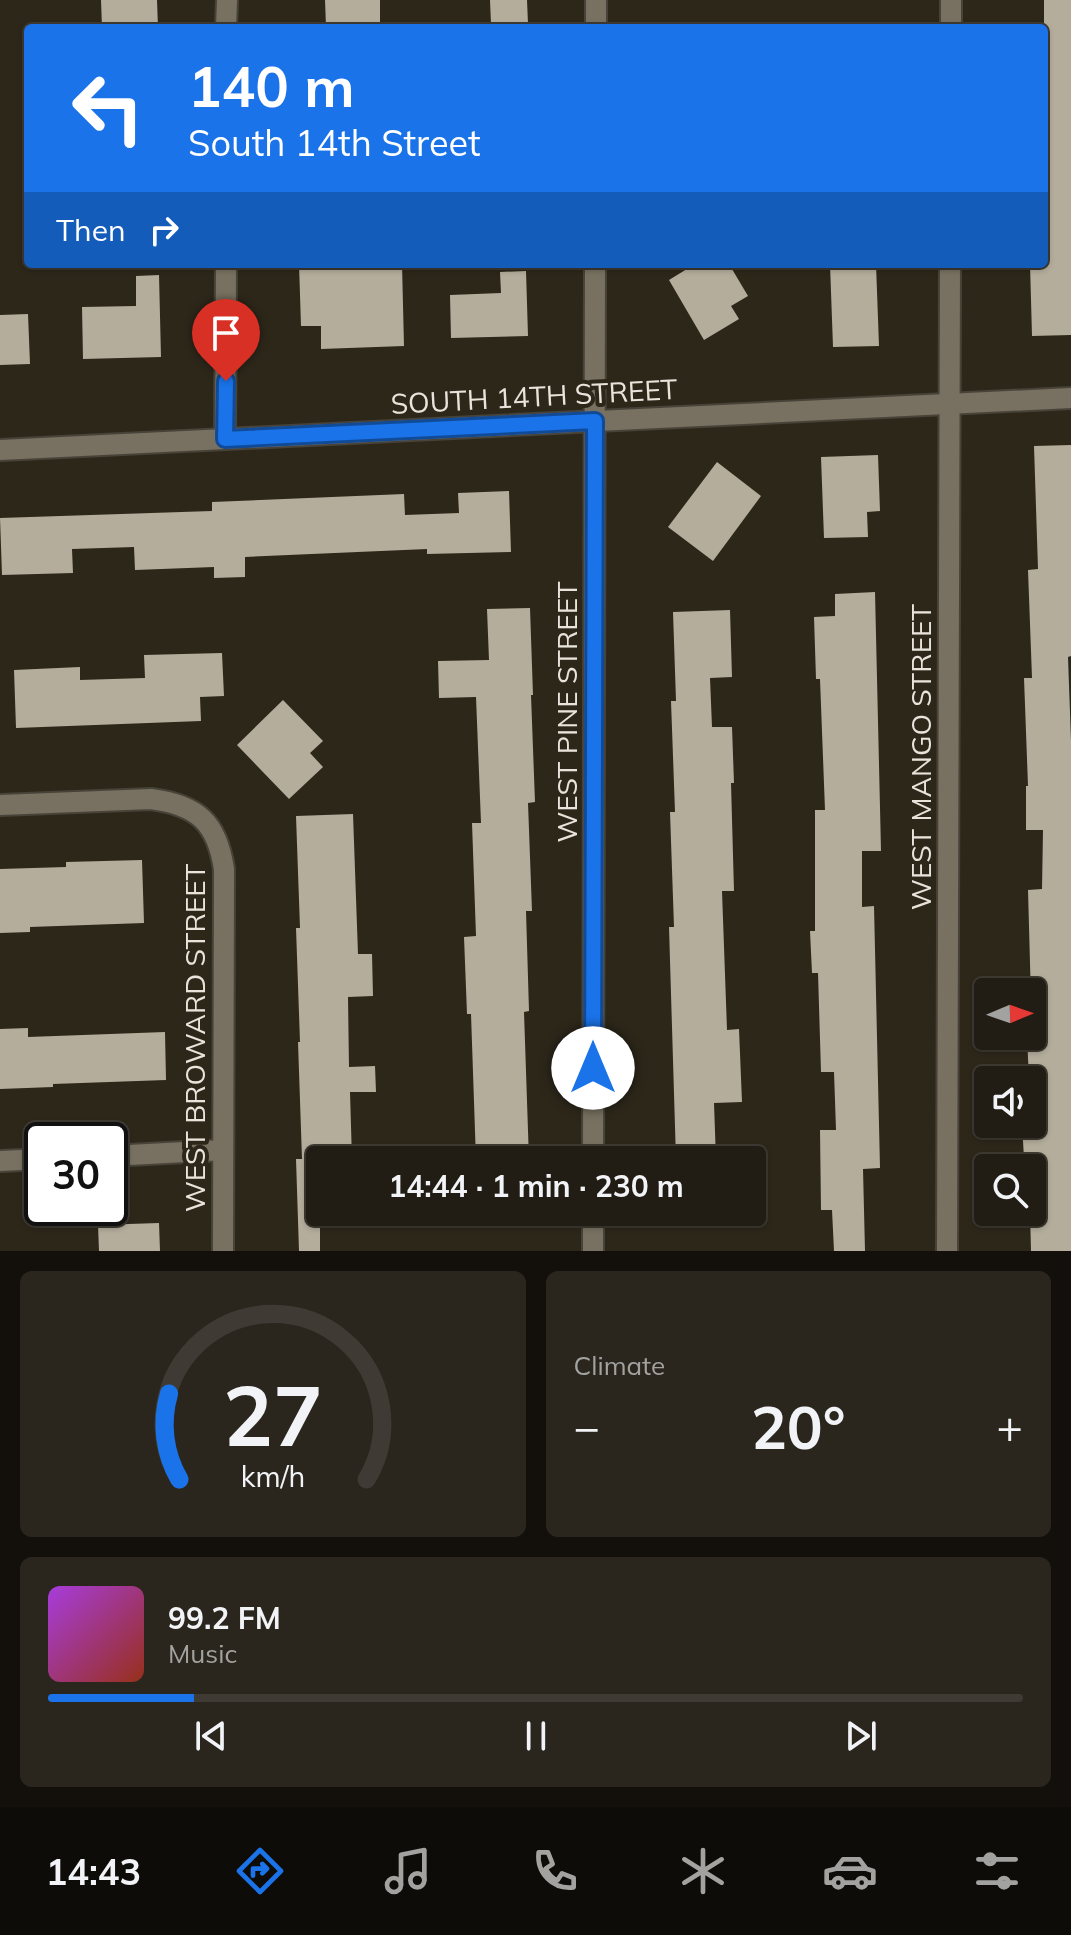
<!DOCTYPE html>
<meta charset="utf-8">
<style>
:root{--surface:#221d14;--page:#2a261d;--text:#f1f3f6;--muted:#a2a2a0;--line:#3f3b34;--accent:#1a73e8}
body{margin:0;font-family:Mulish,sans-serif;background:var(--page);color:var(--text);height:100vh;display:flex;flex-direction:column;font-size:30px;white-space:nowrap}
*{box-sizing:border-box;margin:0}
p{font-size:26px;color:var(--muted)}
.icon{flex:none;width:44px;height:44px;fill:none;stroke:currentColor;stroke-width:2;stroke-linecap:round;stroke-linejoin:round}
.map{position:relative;height:1251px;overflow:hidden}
.panel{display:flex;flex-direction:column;gap:20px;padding:20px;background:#13100b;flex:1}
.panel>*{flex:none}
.banner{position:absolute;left:24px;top:24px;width:1024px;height:244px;border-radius:8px;box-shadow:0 2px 6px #0004,0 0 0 2px var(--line);background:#1a73e8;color:#fff;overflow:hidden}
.needle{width:52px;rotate:88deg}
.fabs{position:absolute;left:974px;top:978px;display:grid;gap:16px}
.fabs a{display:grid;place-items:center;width:72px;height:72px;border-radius:8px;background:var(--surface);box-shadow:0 2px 6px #0004,0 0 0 2px var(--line);font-size:40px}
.speed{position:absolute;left:24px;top:1122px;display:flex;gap:16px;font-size:40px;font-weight:700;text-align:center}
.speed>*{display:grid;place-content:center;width:104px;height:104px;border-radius:50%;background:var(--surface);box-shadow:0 2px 6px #0004,0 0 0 2px var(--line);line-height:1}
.speed .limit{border:4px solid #111;border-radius:12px;background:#fff;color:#111}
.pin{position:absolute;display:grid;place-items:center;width:68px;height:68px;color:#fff;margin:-82px -34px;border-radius:50% 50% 50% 0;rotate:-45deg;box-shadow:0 0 8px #0007}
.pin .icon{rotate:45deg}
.me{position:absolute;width:88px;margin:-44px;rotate:0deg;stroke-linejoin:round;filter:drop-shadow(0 0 6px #0008)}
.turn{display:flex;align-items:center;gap:28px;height:168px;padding:0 32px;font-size:36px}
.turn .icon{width:104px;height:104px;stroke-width:2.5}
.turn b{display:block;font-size:56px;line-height:68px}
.then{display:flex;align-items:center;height:76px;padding:0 32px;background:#0003;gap:16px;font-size:30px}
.big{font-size:60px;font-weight:700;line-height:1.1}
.panel .tile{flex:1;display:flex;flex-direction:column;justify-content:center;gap:12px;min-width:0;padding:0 28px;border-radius:12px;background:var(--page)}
.panel .dial{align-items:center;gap:0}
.dial svg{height:208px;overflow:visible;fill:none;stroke:var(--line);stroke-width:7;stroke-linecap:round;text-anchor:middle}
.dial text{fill:var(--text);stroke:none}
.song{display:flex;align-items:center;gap:24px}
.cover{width:96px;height:96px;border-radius:12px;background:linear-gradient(135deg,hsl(280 70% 55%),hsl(10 70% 35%))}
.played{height:8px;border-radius:4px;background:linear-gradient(90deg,var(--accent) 15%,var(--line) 15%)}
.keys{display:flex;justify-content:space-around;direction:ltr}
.heat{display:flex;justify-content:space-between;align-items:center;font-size:44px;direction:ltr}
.panel .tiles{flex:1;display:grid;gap:20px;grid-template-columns:1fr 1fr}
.tile:last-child{grid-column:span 2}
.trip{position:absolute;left:306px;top:1146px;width:460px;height:80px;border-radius:8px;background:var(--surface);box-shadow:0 2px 6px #0004,0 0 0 2px var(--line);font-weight:700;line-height:80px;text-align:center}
.tabs{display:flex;height:128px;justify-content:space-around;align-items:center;background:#0e0c08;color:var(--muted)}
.tabs .icon{width:56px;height:56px}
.tabs .current{color:var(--accent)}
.tabs b{font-size:36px;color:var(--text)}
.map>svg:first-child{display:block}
.building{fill:#b4ad9c}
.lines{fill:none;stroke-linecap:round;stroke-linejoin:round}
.street-casing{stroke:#484338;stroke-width:24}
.secondary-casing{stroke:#484338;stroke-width:24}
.street{stroke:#787161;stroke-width:20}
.secondary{stroke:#787161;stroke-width:20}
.route-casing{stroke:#114b97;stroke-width:20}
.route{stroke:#1a73e8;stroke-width:14}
.labels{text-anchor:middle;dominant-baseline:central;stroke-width:8;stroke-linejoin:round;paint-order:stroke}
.street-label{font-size:28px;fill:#e8e4db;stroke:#2d271a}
</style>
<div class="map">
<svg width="1071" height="1251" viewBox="0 0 1071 1251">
<rect width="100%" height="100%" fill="#2d271a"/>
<path class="building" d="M 101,0 L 157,0 L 158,28 L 102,28 Z
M 325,0 L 380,0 L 380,26 L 326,27 Z
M 490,0 L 527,0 L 528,24 L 491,24 Z
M 1044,0 L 1071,0 L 1071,335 L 1032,336 L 1030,264 L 1044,264 Z
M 299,264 L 402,264 L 404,346 L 321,349 L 321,326 L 301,326 Z
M 695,264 L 729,264 L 748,296 L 731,306 L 739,319 L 704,340 L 669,280 Z
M 830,264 L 876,264 L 879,346 L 833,347 Z
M 526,271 L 528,336 L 451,338 L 450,295 L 501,293 L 500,272 Z
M 159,275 L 161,357 L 83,359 L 82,307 L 136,306 L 136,276 Z
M 28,314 L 30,364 L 0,365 L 0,315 Z
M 1071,445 L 1071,656 L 1068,657 L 1071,741 L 1071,1251 L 1031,1251 L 1030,1212 L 1032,1212 L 1032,1205 L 1046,1204 L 1045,1157 L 1024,1158 L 1022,1124 L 1032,1124 L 1032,1080 L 1029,1080 L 1027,1036 L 1032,1036 L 1028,890 L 1042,889 L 1043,830 L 1026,830 L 1026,786 L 1028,786 L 1024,678 L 1032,678 L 1028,570 L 1038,569 L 1034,446 Z
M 878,455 L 880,511 L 867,512 L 868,537 L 824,538 L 821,457 Z
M 717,462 L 761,496 L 713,561 L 668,527 Z
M 509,491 L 511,552 L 427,554 L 427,549 L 245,557 L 245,577 L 214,578 L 214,567 L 135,570 L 134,547 L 72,549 L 73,573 L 2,575 L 0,518 L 212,511 L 212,502 L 404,494 L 405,515 L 459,513 L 458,493 Z
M 875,592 L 881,851 L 862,851 L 862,907 L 874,906 L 880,1168 L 863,1169 L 865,1251 L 834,1251 L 832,1210 L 821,1210 L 820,1130 L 836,1130 L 834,1072 L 821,1072 L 818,973 L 812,973 L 810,931 L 815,931 L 815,810 L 825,810 L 820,679 L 816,679 L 814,617 L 835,616 L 835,594 Z
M 530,608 L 533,695 L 531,695 L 535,802 L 528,803 L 532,911 L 526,911 L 529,1011 L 524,1012 L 529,1160 L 476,1160 L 471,1014 L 467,1014 L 464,937 L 476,936 L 472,823 L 481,823 L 476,697 L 439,698 L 438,661 L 489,660 L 487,609 Z
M 730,610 L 732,677 L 710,678 L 712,727 L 732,727 L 734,783 L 731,783 L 734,891 L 722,891 L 727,1030 L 739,1029 L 742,1102 L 714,1103 L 716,1160 L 676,1160 L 669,927 L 674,927 L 670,812 L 675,812 L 671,701 L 676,701 L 673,612 Z
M 222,653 L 224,696 L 200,697 L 201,721 L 16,728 L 14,670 L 80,667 L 80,680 L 145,678 L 144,655 Z
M 283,700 L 323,741 L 310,753 L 323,767 L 289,799 L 237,745 Z
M 353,814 L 358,954 L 372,954 L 373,996 L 348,997 L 349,1067 L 375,1066 L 376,1092 L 350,1092 L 352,1160 L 320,1160 L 320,1251 L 299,1251 L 296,1159 L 302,1159 L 298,1042 L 300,1042 L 296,928 L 300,928 L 296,816 Z
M 142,860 L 144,923 L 30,927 L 30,932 L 0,933 L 0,869 L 66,867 L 66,862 Z
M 28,1028 L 28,1037 L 165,1032 L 166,1080 L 53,1084 L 53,1087 L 0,1089 L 0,1029 Z
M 159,1223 L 160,1251 L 99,1251 L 98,1225 Z"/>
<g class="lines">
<g class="street-casing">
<path id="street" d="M 226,28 L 227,0
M 596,28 L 596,0
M 951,28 L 951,0
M 225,439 L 226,264
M 0,805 L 151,799 C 198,805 217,823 224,869 L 223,1251
M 110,1156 L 223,1150
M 593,1160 L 595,264
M 0,1161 L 42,1159
M 593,1251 L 593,1212
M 947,1251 L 950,264"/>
</g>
<g class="secondary-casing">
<path id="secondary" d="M 0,450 L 1071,398"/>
</g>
<use href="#street" class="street"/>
<use href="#secondary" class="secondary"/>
</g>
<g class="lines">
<g class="route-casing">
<path id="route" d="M 226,381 L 225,439 L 595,421 L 593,1068"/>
</g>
<use href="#route" class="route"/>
</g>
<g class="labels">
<g class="street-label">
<text transform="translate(534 396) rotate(-3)">SOUTH 14TH STREET</text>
<text transform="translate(566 712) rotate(-90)">WEST PINE STREET</text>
<text transform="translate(920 757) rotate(-90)">WEST MANGO STREET</text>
<text transform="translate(194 1038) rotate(-90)">WEST BROWARD STREET</text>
</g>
</g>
</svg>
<div class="fabs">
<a><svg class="needle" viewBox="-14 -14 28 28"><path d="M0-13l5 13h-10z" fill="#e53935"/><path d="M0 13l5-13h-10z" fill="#a2a2a0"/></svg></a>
<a><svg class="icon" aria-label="sound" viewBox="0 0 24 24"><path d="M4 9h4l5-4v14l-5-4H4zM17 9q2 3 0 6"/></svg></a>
<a><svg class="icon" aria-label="search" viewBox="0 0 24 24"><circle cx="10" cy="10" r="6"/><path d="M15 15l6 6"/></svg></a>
</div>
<div class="speed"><div class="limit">30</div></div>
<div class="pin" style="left:226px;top:381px;background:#d93025"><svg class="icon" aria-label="arrive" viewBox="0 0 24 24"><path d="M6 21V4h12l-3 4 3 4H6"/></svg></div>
<svg class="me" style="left:593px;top:1068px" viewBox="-20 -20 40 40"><circle r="19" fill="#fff"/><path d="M0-13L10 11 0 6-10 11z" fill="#1a73e8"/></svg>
<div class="trip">14:44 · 1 min · 230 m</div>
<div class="banner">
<div class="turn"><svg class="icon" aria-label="left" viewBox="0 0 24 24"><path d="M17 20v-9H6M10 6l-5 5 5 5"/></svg><div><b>140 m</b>South 14th Street</div></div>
<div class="then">Then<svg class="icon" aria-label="right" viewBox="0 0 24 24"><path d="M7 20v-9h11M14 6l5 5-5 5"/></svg></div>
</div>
</div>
<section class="panel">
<div class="tiles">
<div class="tile dial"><svg viewBox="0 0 100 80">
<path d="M14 69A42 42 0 1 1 86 69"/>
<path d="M14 69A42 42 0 0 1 10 36" stroke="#1a73e8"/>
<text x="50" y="56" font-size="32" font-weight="700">27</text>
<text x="50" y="72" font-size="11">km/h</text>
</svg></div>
<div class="tile"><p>Climate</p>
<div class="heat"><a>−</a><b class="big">20°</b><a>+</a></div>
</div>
<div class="tile">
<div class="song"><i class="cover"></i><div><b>99.2 FM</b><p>Music</p></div></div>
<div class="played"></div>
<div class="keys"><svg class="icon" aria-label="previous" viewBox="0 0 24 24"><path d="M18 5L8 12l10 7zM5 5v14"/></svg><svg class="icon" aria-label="pause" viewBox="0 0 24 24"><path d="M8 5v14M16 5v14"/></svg><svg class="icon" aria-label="next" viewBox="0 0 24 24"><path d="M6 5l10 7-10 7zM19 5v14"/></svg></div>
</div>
</div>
</section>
<nav class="tabs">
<b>14:43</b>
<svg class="icon current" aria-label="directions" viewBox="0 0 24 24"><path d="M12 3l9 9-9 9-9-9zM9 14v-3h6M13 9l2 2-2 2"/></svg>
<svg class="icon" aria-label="music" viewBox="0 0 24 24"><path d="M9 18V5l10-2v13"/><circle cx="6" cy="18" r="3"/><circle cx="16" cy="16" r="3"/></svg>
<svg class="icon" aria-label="phone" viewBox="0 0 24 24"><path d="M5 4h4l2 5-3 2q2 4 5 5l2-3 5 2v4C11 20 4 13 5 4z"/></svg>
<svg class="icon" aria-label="climate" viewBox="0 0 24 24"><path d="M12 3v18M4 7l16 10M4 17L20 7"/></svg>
<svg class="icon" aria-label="car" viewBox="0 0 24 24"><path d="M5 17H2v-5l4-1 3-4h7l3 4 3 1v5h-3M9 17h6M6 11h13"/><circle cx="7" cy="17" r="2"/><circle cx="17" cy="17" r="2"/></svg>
<svg class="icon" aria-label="filters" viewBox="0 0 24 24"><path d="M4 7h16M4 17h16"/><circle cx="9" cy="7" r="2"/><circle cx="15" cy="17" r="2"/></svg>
</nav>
